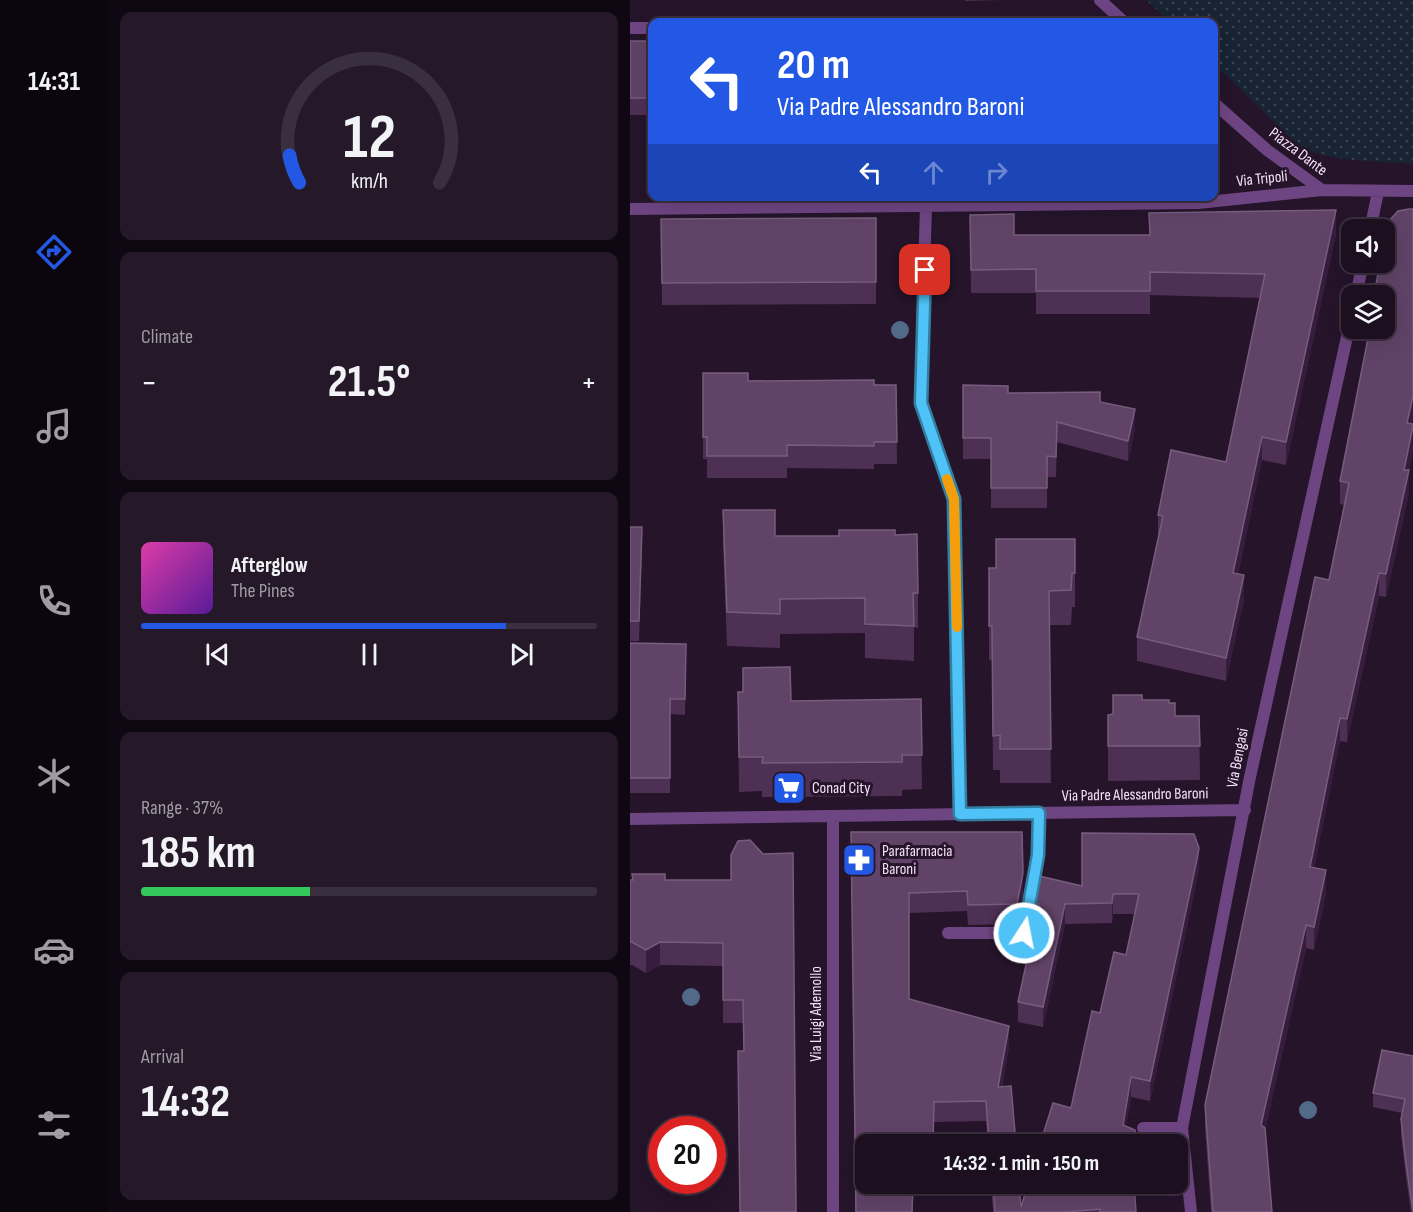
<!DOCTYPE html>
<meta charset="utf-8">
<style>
:root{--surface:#1c0f20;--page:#251829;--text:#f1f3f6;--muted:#a09ca5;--line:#3a2f3e;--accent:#2358e5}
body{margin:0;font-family:"Sofia Sans Condensed",sans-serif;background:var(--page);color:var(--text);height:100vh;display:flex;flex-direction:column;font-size:22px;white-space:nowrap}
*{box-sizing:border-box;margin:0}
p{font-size:20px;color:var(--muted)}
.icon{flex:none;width:33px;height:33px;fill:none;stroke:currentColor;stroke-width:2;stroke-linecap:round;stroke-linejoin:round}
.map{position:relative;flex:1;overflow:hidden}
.side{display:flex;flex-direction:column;gap:12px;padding:12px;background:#0f0812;width:522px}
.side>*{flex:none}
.top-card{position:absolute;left:18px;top:18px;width:570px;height:183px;border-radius:12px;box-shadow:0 6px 24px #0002,0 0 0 2px var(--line);background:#2358e5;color:#fff;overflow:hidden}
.controls{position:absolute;left:711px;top:219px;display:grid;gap:12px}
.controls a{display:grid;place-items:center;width:54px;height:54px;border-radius:12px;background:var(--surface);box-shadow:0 6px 24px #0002,0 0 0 2px var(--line);font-size:30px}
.speed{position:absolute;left:18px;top:1116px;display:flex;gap:12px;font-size:30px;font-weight:700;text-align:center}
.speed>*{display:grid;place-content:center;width:78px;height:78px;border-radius:50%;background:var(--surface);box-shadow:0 6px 24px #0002,0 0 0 2px var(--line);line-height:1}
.speed .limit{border:9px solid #d22;background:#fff;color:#111}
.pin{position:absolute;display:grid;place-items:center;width:51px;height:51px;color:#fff;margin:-26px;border-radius:12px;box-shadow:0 3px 9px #0006}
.me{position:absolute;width:66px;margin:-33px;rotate:11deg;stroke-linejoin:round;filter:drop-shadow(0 0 4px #0008)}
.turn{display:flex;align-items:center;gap:21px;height:126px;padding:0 30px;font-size:27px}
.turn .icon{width:78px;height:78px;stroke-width:2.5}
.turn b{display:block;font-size:42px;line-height:51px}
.lanes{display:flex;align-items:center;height:57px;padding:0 30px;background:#0003;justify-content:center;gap:30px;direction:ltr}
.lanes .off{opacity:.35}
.big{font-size:45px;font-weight:700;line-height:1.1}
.side .card{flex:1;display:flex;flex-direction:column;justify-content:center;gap:9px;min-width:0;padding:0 21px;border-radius:12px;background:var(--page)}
.side .dial{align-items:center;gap:0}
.dial svg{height:156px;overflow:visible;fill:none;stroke:var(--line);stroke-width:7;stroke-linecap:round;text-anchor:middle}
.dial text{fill:var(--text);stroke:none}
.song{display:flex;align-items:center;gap:18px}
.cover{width:72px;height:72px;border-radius:9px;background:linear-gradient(135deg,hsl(320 70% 55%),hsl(270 70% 35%))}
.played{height:6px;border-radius:3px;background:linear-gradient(90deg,var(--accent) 80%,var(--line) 80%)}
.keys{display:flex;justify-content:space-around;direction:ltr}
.heat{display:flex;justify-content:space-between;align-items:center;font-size:33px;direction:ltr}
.charge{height:9px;border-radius:4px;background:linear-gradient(90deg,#34c759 37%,var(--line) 0)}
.trip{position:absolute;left:225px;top:1134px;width:333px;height:60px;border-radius:12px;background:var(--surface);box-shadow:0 6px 24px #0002,0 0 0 2px var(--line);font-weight:700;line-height:60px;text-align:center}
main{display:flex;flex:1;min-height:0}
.tab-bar{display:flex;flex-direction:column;width:108px;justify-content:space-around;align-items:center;background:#0b060d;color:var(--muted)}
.tab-bar .icon{width:42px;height:42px}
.tab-bar .active{color:var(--accent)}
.tab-bar b{font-size:27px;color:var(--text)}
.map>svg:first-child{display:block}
.park{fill:url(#park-dots)}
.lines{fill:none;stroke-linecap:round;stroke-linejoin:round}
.service{stroke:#6e4583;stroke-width:12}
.minor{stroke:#6e4583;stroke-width:12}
.tree{fill:#506a88}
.wall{fill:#4f3055}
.shaded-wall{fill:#361d3d}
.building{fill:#604367;stroke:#785c7e;stroke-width:1.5}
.route-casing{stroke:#337fa1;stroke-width:15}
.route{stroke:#4fc3f7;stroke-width:10}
.slow{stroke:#f59e0b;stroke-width:10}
.labels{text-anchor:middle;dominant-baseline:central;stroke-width:6;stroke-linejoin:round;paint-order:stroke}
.street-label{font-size:16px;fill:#f5e1fb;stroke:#25142a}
.poi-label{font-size:16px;fill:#f5e1fb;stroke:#25142a;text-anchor:start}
</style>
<main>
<nav class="tab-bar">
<b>14:31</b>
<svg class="icon active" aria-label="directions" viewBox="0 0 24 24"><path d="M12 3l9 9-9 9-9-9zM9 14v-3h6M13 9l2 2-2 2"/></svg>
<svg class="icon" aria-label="music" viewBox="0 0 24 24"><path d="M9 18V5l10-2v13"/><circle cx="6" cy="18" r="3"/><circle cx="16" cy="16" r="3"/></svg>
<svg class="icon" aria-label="phone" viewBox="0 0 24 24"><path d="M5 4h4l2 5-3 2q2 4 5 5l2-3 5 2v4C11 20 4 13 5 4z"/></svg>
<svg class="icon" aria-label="climate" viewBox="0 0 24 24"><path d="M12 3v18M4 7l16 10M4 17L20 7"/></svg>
<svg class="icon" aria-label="car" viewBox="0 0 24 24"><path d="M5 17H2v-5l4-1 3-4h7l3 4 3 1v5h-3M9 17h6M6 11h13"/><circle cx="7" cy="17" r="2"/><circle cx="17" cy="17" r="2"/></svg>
<svg class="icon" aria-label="filters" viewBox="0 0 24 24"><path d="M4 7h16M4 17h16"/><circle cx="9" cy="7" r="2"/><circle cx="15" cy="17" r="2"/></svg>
</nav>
<section class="side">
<div class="card dial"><svg viewBox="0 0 100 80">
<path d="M14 69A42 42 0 1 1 86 69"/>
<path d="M14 69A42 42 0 0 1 9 55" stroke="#2358e5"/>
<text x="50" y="56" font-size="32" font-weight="700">12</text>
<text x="50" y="72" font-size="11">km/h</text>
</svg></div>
<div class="card"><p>Climate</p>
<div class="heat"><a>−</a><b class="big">21.5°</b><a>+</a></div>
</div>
<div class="card">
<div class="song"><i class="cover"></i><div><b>Afterglow</b><p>The Pines</p></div></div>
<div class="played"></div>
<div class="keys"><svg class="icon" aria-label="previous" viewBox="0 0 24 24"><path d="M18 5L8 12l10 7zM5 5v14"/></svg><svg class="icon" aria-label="pause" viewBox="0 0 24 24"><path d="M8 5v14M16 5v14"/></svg><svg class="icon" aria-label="next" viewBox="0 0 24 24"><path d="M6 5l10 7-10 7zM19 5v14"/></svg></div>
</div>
<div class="card"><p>Range · 37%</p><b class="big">185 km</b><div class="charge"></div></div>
<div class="card"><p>Arrival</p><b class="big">14:32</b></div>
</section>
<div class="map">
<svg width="783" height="1212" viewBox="0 0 783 1212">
<defs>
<pattern id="park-dots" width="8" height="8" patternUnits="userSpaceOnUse" patternTransform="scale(1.5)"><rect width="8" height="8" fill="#182333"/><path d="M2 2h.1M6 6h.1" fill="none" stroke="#3a4351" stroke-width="1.8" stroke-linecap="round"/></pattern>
</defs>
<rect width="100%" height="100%" fill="#25142a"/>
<path class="park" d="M 516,0 L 783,0 L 783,164 C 746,161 705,162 671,148 L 584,64 L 584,22 L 540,22 Z"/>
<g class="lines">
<path class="service" d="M 318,933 L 394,933 L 408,855 L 409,813
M 513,1128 L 552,1128"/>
<path class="minor" d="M 470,0 L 494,22
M 0,28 L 22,28
M 584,103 L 637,150 L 692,190
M 296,206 L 290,403 L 324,499 L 330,814
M 0,209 L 568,203 L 692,190 L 783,191
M 740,230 L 748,192
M 726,296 L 733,262
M 0,819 L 615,810
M 203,1212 L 203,816
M 561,1212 L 552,1128 L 620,777 L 722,314"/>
</g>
<g class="tree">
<circle cx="270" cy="330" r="9"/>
<circle cx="61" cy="997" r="9"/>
<circle cx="678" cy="1110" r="9"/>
</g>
<path class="wall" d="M 335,0 L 371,0 L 335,1 Z
M 0,41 L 22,41 L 22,115 L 0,115 Z
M 519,213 L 706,234 L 656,465 L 632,460 L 608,574 L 614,599 L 596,681 L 507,661 L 507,637 L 528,538 L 528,515 L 596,462 L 630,298 L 520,295 L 520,314 L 406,314 L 406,293 L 341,293 L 340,215 L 384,235 L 519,235 Z
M 246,218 L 246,304 L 32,305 L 31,219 Z
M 73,373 L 118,381 L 266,385 L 267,464 L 244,464 L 244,469 L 157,468 L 157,478 L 77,478 L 77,459 L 73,459 Z
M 333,385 L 378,393 L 470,402 L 505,429 L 498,461 L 427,442 L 426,477 L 417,477 L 417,508 L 361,508 L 361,459 L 333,459 Z
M 782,424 L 783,424 L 783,449 L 779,472 L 779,493 L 756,597 L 749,596 L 717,742 L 710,741 L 684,867 L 696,893 L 684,950 L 676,948 L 635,1130 L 642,1212 L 581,1212 L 575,1128 L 575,1105 L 699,580 L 715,505 L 710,504 L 710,481 Z
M 93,510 L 145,536 L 265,535 L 288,593 L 288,628 L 284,627 L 284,661 L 235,658 L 235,633 L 150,634 L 150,648 L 97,646 L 93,545 Z
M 0,527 L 12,546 L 9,641 L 0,641 Z
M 445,539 L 445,607 L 442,607 L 441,625 L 419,625 L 421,783 L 370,783 L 370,770 L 363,770 L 362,660 L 359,660 L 359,568 L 366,568 Z
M 0,643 L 56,644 L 55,715 L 40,714 L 40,793 L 0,793 Z
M 108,692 L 161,701 L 291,699 L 292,789 L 272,790 L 272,796 L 132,797 L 132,791 L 109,792 Z
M 512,700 L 539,703 L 545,716 L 569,716 L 570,780 L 478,781 L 478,715 L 483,714 Z
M 221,832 L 393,893 L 387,924 L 338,925 L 337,911 L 279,913 L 279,999 L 379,1046 L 372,1087 L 386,1144 L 358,1144 L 356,1121 L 304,1122 L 303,1144 L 236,1144 L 283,1184 L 283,1212 L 225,1212 Z
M 120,840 L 114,1051 L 113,1023 L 93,1023 L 93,966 L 30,965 L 16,973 L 2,965 L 0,965 L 0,880 L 101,880 Z
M 569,868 L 567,879 L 520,1101 L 501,1097 L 496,1126 L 441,1108 L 470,1013 L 496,955 L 505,914 L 483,914 L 482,923 L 435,924 L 413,1027 L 388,1022 L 388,1002 L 405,924 L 404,924 L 404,904 L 452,886 Z
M 783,1056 L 783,1212 L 781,1212 L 776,1177 L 771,1134 L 771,1119 L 772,1113 L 743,1107 L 743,1093 Z
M 361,1184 L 389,1184 L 391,1207 L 398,1184 L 506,1212 L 363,1212 Z"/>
<path class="shaded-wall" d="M 706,210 L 706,234 L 656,465 L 656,442 Z
M 783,396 L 783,419 L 777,446 L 777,423 Z
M 505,409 L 505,429 L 498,461 L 498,441 Z
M 783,426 L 783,449 L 779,472 L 779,493 L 756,597 L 756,574 L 774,470 Z
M 632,437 L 632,460 L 603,597 L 603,573 Z
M 12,527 L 12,546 L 9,641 L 9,621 Z
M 749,573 L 749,596 L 717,742 L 717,719 Z
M 614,575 L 614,599 L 596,681 L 596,658 Z
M 710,718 L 710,741 L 680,890 L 680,867 Z
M 569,848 L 569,868 L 567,879 L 520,1101 L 520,1081 Z
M 696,870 L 696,893 L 684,950 L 684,927 Z
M 393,873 L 393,893 L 387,924 L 387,904 Z
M 483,894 L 483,914 L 482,923 L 482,903 Z
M 435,904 L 435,924 L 413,1027 L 413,1007 Z
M 676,925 L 676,948 L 631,1148 L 631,1125 Z
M 30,942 L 30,965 L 16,973 L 16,950 Z
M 379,1026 L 379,1046 L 368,1107 L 368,1087 Z
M 501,1077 L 501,1097 L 493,1144 L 493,1125 Z"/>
<path class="building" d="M 0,41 L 22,41 L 22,98 L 0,98 Z
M 779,209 L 783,209 L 783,396 L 777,423 L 783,424 L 783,426 L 774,470 L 779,470 L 756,574 L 749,573 L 717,719 L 710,718 L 680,867 L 696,870 L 684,927 L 676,925 L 631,1125 L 635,1128 L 642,1212 L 583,1212 L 575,1105 L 685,577 L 699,580 L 719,483 L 710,481 L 740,328 L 754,328 L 754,296 L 744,296 L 750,262 L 754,262 L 754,238 L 758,222 L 768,211 Z
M 706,210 L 656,442 L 632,437 L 603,573 L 614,575 L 596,658 L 507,637 L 533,516 L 528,515 L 541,450 L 596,462 L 635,274 L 520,272 L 520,291 L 406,291 L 406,269 L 341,270 L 340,215 L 384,214 L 384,235 L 520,235 L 519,213 Z
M 246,218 L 246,282 L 32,283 L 31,219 Z
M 73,373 L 118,373 L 118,381 L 244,380 L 244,385 L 266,385 L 267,442 L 244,442 L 244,446 L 157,445 L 157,456 L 77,456 L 77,437 L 73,437 Z
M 333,385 L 378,386 L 378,393 L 470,392 L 470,402 L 505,409 L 498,441 L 427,422 L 426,457 L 417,456 L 417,488 L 361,488 L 361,438 L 333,438 Z
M 93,510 L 145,510 L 145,536 L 209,536 L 209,530 L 265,530 L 265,535 L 287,534 L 288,593 L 283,593 L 284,626 L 235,624 L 235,598 L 150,599 L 150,614 L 97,612 Z
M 0,527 L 12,527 L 9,621 L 0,621 Z
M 366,539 L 445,539 L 445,573 L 442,573 L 441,590 L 419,591 L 421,749 L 370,749 L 370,735 L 363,736 L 362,626 L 359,626 L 359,568 L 366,568 Z
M 0,643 L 56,644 L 55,699 L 40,699 L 40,778 L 0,778 Z
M 160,667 L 161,701 L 291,699 L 292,755 L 272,755 L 272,762 L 132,763 L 133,757 L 109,757 L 108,692 L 113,692 L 113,668 Z
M 483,695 L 512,695 L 512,700 L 539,700 L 539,703 L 545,703 L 545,716 L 569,716 L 570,746 L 478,746 L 478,715 L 483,714 Z
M 221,832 L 392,832 L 393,873 L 387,904 L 338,905 L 337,891 L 279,893 L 279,999 L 379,1026 L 368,1087 L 381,1086 L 386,1144 L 359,1144 L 356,1101 L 304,1102 L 303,1144 L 236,1144 L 236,1184 L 283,1184 L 282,1212 L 226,1212 Z
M 452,833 L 564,834 L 569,848 L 567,859 L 520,1081 L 501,1077 L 493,1125 L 505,1130 L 506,1144 L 410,1144 L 423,1103 L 441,1108 L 462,1011 L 470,1013 L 484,952 L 496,955 L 509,894 L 483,894 L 482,903 L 435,904 L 413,1007 L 388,1002 L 409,904 L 404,904 L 409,876 L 452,886 Z
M 120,840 L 133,854 L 163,853 L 166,1212 L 110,1212 L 108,1051 L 114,1051 L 113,1000 L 93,1000 L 93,943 L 30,942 L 16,950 L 2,942 L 0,942 L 0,880 L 3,880 L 2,874 L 35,874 L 35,880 L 101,880 L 101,855 L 108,841 Z
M 752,1050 L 783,1056 L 783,1211 L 776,1163 L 771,1119 L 775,1099 L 743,1093 Z
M 363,1184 L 389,1184 L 391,1207 L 398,1184 L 504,1184 L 506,1212 L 470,1212 L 470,1209 L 437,1212 L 365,1212 Z"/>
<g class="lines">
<g class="route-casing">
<path id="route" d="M 295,270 L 291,403 L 324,499 L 330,814 L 409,813 L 408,855 L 394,933"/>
</g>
<use href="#route" class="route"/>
<path class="slow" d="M 317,479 L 324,499 L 327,627"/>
</g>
<defs>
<g id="supermarket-square" transform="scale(1.725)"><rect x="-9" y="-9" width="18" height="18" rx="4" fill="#2358e5" stroke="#25142a"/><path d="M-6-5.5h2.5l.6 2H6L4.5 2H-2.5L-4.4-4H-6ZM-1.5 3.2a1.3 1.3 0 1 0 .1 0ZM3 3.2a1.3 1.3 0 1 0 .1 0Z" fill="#fff"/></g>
<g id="pharmacy-square" transform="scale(1.725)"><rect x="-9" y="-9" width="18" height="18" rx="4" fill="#2358e5" stroke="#25142a"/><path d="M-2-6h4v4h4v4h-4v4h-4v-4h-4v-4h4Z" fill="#fff"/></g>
</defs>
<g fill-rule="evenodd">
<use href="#supermarket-square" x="159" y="788"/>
<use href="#pharmacy-square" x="229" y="860"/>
</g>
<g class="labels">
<g class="street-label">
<text transform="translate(668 152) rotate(37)">Piazza Dante</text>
<text transform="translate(632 179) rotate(-6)">Via Tripoli</text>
<text transform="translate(608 758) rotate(-79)">Via Bengasi</text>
<text transform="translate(505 795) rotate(-1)">Via Padre Alessandro Baroni</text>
<text transform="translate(186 1014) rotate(-90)">Via Luigi Ademollo</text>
</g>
<g class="poi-label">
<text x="182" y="788">Conad City</text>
<text x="252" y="851">Parafarmacia<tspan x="252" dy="18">Baroni</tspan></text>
</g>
</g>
</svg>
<div class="controls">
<a><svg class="icon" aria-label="sound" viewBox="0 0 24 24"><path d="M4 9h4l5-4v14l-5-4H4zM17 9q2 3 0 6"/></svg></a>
<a><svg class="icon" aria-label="layers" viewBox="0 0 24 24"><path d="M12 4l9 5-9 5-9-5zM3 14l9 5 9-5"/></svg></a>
</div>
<div class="speed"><div class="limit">20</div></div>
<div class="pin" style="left:295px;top:270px;background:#d93025"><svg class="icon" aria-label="arrive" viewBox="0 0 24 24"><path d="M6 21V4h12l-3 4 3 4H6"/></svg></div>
<svg class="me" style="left:394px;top:933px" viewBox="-20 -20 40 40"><circle r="17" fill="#4fc3f7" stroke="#fff" stroke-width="3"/><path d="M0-11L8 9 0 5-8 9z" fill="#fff"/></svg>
<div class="trip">14:32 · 1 min · 150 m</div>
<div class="top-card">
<div class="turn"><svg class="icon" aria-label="left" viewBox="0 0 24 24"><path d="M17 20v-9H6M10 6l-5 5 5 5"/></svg><div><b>20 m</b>Via Padre Alessandro Baroni</div></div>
<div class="lanes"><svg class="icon" aria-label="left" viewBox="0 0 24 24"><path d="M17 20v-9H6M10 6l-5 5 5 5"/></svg><svg class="icon off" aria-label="ahead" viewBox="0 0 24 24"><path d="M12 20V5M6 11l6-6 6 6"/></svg><svg class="icon off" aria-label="right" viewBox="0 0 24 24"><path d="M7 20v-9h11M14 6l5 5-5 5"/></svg></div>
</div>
</div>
</main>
